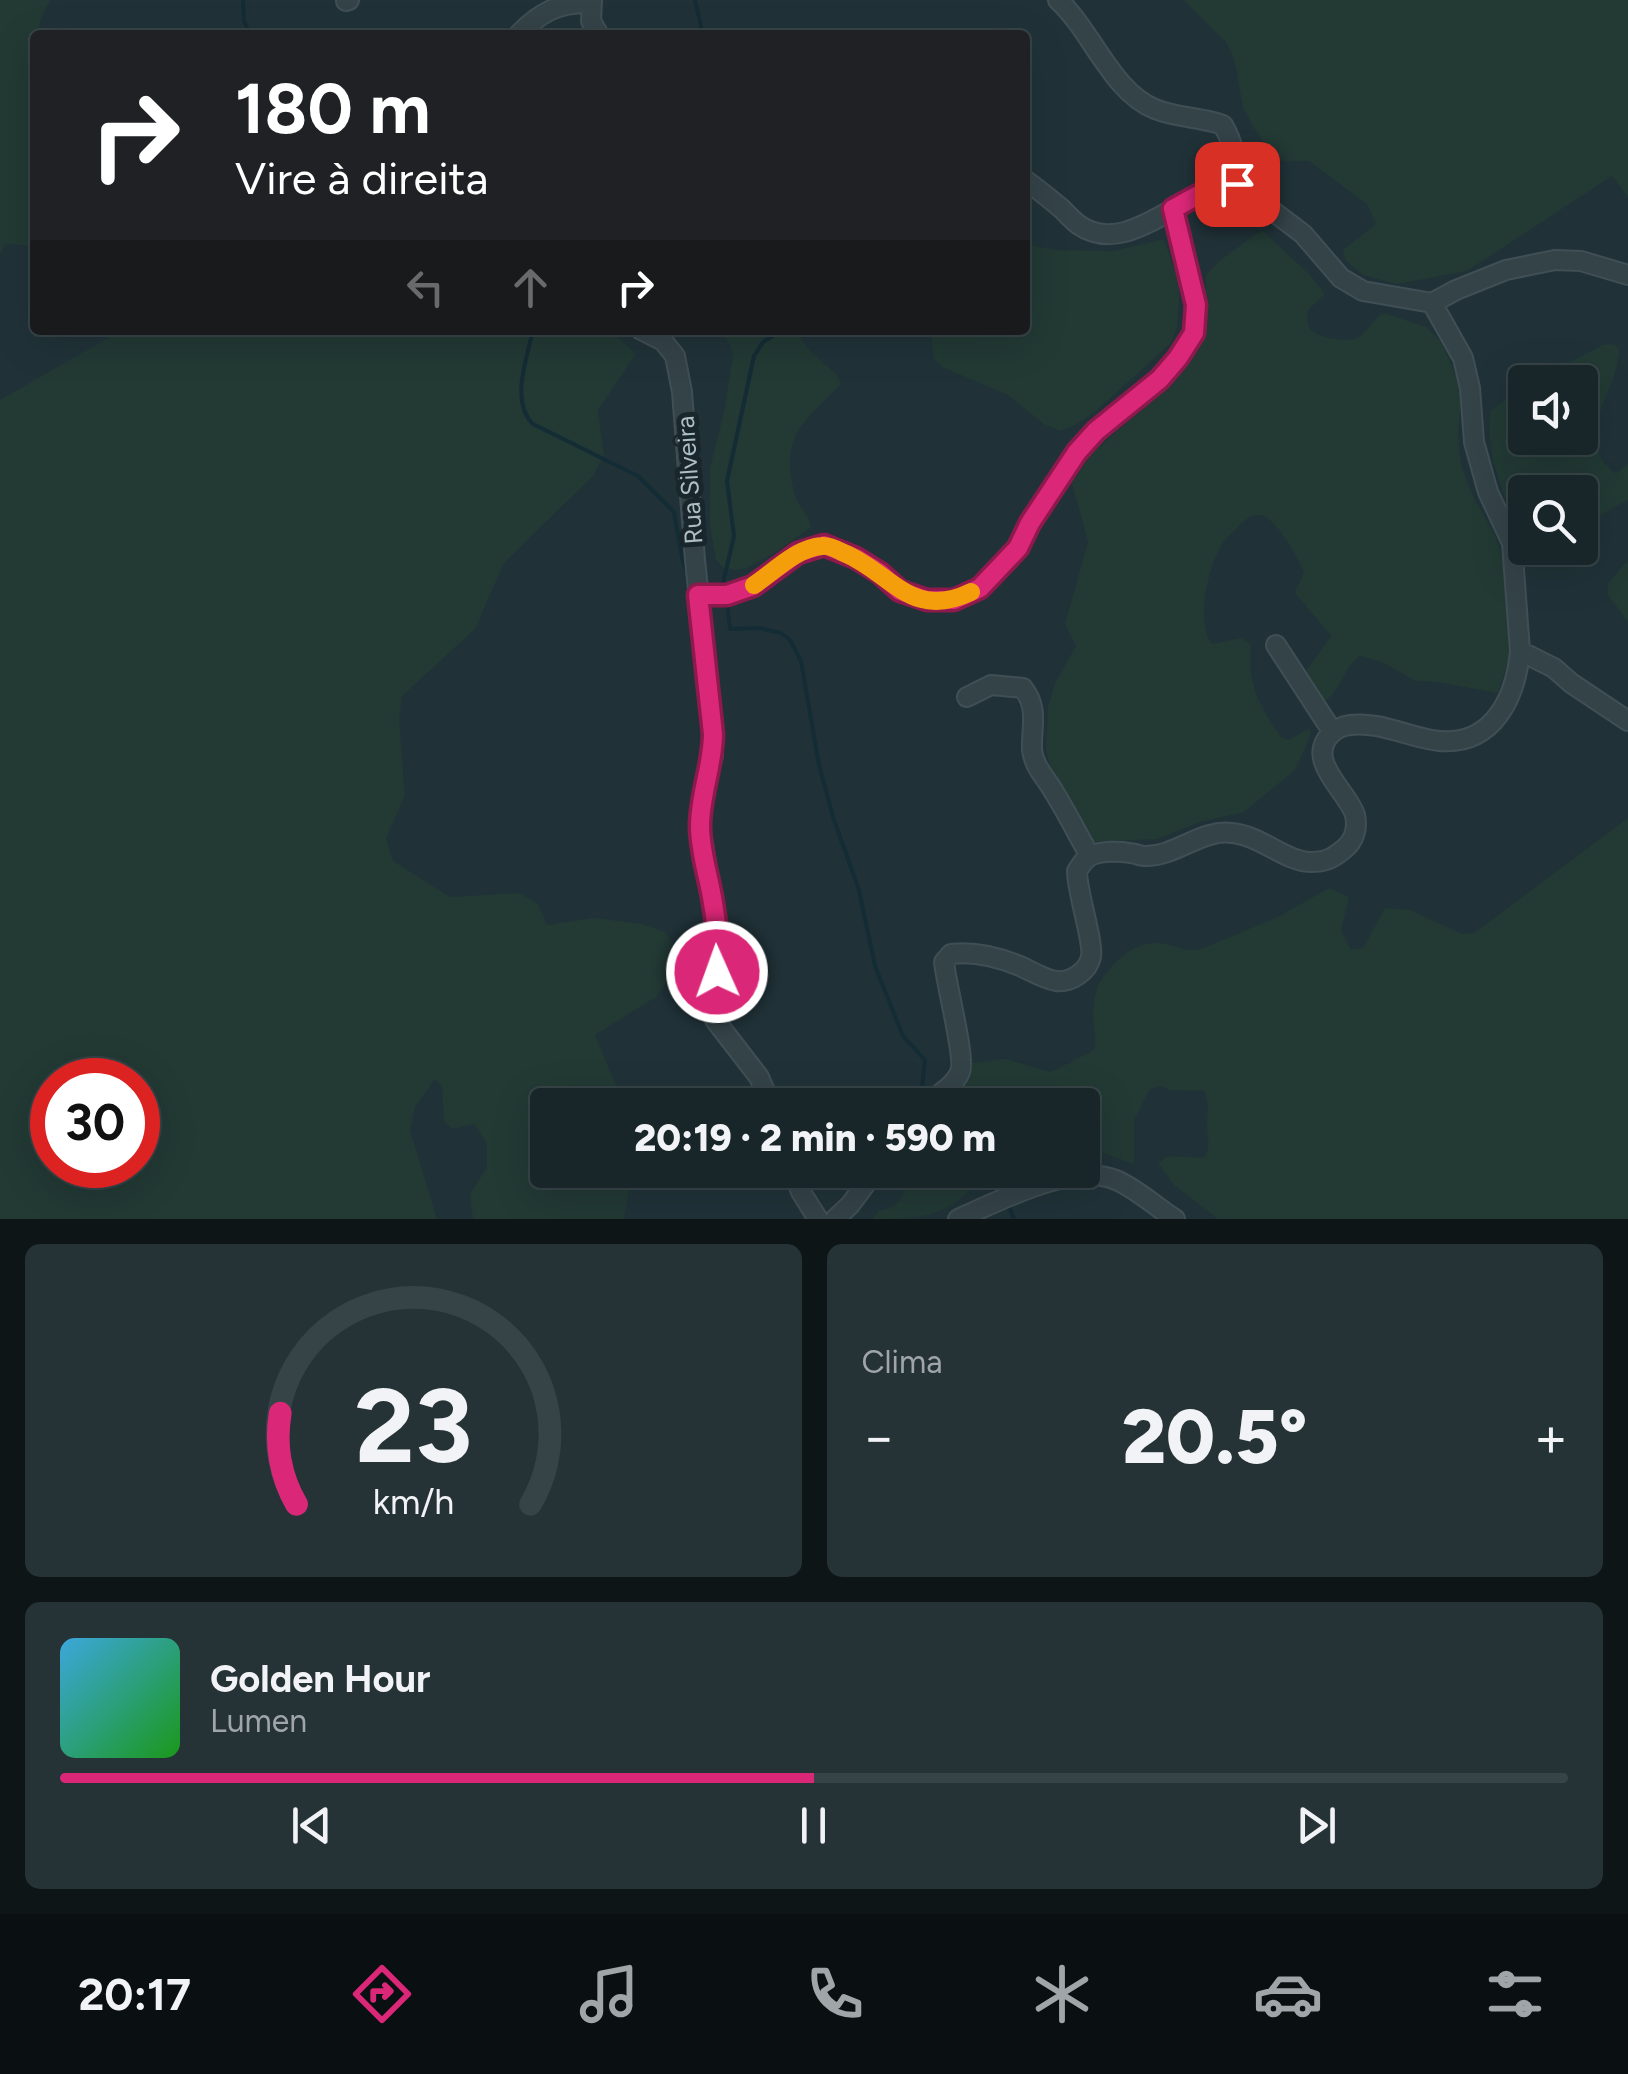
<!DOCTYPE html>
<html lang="pt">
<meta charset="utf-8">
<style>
:root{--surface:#18262a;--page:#253236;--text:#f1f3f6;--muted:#9fa5a8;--line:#364347;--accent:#db2777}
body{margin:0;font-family:Figtree,sans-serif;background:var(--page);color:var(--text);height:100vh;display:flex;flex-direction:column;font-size:38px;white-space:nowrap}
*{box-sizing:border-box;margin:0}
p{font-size:32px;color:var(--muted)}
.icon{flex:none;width:55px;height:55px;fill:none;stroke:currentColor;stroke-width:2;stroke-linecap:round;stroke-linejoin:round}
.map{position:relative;height:1219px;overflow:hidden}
.details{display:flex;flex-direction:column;gap:25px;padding:25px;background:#0d1517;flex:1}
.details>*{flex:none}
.top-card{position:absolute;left:30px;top:30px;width:1000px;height:305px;border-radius:10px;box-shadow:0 10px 40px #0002,0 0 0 2px var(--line);background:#202124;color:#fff;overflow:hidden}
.tools{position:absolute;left:1508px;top:365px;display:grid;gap:20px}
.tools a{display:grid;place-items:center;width:90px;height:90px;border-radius:10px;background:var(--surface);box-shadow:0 10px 40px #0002,0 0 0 2px var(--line);font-size:50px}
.speed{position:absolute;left:30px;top:1058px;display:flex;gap:20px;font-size:50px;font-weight:700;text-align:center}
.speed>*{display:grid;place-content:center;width:130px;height:130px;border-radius:50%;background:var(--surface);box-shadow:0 10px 40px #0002,0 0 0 2px var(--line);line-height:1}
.speed .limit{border:15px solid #d22;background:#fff;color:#111}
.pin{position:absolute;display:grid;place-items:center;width:85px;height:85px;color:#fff;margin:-42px;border-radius:20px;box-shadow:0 5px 15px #0006}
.me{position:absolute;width:110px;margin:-55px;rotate:358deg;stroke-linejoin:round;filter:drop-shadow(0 0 8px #0008)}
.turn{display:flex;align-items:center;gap:35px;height:210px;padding:0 40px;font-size:45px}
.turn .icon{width:130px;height:130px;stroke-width:2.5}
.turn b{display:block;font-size:70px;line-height:85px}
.lanes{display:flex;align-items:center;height:95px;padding:0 40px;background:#0003;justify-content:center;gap:50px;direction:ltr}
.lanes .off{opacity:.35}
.big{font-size:75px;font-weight:800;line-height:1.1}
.details .card{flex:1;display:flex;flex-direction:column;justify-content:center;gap:15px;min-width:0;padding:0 35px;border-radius:15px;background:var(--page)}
.details .dial{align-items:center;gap:0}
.dial svg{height:260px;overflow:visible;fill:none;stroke:var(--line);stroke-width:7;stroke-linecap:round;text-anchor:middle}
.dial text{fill:var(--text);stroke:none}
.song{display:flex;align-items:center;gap:30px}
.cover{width:120px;height:120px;border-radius:15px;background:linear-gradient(135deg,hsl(200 70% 55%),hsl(120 70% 35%))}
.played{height:10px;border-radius:5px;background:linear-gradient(90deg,var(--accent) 50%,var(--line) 50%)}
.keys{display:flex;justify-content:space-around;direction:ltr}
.heat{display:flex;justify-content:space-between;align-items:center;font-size:55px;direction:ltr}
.details .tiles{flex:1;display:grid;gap:25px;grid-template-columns:1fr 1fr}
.card:last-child{grid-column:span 2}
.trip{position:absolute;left:530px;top:1088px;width:570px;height:100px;border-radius:10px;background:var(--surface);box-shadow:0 10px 40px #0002,0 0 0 2px var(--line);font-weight:800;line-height:100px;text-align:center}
.tabs{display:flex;height:160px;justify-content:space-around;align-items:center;background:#0a0f11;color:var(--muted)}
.tabs .icon{width:70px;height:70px}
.tabs .selected{color:var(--accent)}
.tabs b{font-size:45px;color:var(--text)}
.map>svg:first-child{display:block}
.green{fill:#223934;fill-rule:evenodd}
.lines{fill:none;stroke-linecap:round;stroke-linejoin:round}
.stream{stroke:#142c35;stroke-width:4}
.minor-casing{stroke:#404f55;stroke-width:22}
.minor{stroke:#344348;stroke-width:18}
.route-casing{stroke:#8e194d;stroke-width:25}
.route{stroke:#db2777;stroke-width:18}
.slow{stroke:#f59e0b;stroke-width:18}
.labels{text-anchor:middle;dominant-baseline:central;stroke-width:10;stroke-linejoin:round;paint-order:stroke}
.street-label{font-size:25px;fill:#aebec5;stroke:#19272d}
</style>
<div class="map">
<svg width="1628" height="1219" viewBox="0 0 1628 1219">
<rect width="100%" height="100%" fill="#203238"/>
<path class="green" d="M 0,0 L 50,0 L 41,18 L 38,35 L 35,35 L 35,246 L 6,244 L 0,254 Z
M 1184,0 L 1628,0 L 1628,197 L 1612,176 L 1467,271 L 1397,284 L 1363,275 L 1345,260 L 1343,250 L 1376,224 L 1367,204 L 1309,161 L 1285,161 L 1274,156 L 1254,128 L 1243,108 L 1235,62 L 1226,42 Z
M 1263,231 L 1310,275 L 1325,294 L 1308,310 C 1308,316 1307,322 1309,327 C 1314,338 1347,343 1357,338 C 1366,333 1373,321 1381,314 L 1387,314 L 1426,327 L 1442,343 L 1462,390 L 1458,435 L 1461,465 L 1471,492 L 1496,537 L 1507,572 L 1509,659 L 1498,693 L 1438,682 L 1415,681 L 1382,662 L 1360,656 C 1342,668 1341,694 1321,703 L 1308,684 L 1306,671 L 1331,636 L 1295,593 L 1304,572 C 1297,557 1278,521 1263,516 C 1251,512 1244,521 1236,529 C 1231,534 1224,540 1221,546 C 1208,569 1195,622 1212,644 L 1241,638 L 1251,644 C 1248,687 1258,704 1282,738 L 1289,740 L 1309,728 L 1311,733 L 1309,739 L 1295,770 L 1244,812 L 1200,822 L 1157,839 L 1092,842 L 1072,800 L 1051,772 L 1046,750 L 1048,707 L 1055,683 L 1076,646 L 1065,624 L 1088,542 L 1072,483 L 1091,454 L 1169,386 L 1203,329 L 1206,275 L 1218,262 L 1257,233 Z
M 1164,239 L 1180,286 L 1177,327 L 1171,343 L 1096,411 L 1077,424 L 1060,431 L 1044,424 L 1008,395 L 942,367 L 934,359 L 930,330 L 1025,330 L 1025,244 L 1055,250 L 1114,251 Z
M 122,330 L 610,330 L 636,354 L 598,410 L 604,455 L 593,476 L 504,563 L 475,629 L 402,696 L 399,719 L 405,796 L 386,838 L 393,861 L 450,897 L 519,893 L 538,904 L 547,925 L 594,918 L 642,924 L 665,932 L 679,951 L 673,974 L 656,997 L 595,1035 L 624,1105 L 548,1105 L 548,1170 L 632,1170 L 624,1219 L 473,1219 L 470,1194 L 487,1167 L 487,1144 L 474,1124 L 452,1129 L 444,1121 L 442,1086 L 435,1079 L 415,1107 L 410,1130 L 437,1219 L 0,1219 L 0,400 ZM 52,1080 L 138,1080 L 138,1165 L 52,1165 Z
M 719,330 L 796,330 L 809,350 L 836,374 L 841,384 C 804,423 780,434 794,492 C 797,505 808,513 811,527 L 776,552 L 747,568 L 735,570 L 724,568 L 716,560 L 710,527 L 710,468 L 724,412 L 733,354 L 730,344 Z
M 1614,344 L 1619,349 C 1619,392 1570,434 1614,473 L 1620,471 L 1628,463 L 1628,500 L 1588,522 L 1580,523 L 1580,492 L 1525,492 L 1525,538 C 1504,503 1485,453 1490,411 L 1525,385 L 1525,438 L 1580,438 L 1580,382 L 1531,382 L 1603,345 Z
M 1628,560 L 1628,622 L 1608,595 L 1608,583 Z
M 1628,818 L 1628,1219 L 1218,1219 L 1174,1185 L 1158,1163 L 1168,1156 L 1204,1158 C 1212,1145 1207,1139 1207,1125 C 1207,1111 1210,1104 1204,1091 L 1170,1090 L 1160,1086 L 1149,1090 L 1134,1120 L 1134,1164 L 1102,1153 L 1083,1156 L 1082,1105 L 954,1105 L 972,1063 L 1006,1059 L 1051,1072 L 1094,1050 C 1098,1037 1092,1026 1093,1012 C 1094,1003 1095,990 1100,982 C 1111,964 1132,943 1155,943 C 1172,943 1184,953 1201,949 L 1278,917 L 1329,888 L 1349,897 L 1341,930 L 1351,950 L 1363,948 L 1385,908 L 1410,910 L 1462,934 L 1474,933 Z
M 901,1170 L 977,1170 L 978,1182 C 945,1219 918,1219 873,1219 L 878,1211 C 892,1209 898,1204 905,1192 Z"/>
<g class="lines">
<path class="stream" d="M 243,0 L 244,21 L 250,35
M 695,0 L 703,35
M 533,330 C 527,358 510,401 533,424 L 638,476 L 674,512 L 683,562 L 688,574
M 723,583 L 734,536 L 727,481 L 754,356 L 763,342 L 773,336 L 769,330
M 727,600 L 730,629 L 759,628 L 781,633 L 790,640 L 801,661 L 819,765 L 833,817 L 859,890 L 875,966 L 903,1036 L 925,1060 L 921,1097
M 956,1170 L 966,1178 L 999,1192
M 1009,1207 L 1014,1219"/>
<g class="minor-casing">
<path id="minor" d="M 592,0 L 591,21 L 599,35
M 1058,0 C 1092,31 1112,92 1155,109 C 1177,118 1201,117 1223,125 C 1234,144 1237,162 1237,184
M 346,1 L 349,0
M 518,35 C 539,13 559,2 590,3
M 1025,180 C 1038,189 1050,199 1062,209 C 1067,214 1073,221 1079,225 C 1129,260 1186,185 1237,184
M 1237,184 L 1303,234 L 1341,278 L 1363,291 L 1432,303 L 1456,290 L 1506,270 L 1555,260 L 1581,261 L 1628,275
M 1432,303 L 1463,358 L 1470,388 L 1474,442 L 1488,492 L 1512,543 L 1520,651 L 1554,668 L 1571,683 L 1628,721
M 641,330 L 663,341 L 675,356 L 682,392 L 695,560 L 713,734 L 713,756 L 702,799 L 700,825 L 717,932 L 718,954 L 713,1002 L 715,1020 L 759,1077 L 771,1105
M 698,595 L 727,595 L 753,586 L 797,553 L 824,545 L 856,558 L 880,573 L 900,591 L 927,600 L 954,600 L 980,588 L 1018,548 L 1031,523 L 1077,452 L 1097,431 L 1161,379 L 1178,358 L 1194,333 L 1196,305 L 1173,209
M 1276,645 L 1332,731
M 967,697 L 991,685 L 1023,688 C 1039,708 1031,727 1032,750 C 1034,767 1046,778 1054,792 C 1067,813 1078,835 1090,856
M 925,1105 C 937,1096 954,1086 960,1072 C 966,1059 946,984 944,962 L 951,954 C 974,951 998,957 1020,966 C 1031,971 1044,979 1056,981 C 1071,983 1088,971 1091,957 C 1094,942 1077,893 1077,871 C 1081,865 1085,858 1092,855 C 1103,851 1119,851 1130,853 C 1134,853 1140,856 1145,856 C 1175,857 1201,829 1232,833 C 1259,835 1285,861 1310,862 C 1325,862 1332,859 1344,849 C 1354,841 1358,829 1355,815 C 1349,793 1305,761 1330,735 C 1334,730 1342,726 1350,725 C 1380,721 1410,738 1439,741 C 1494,746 1516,696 1520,651
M 793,1170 L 801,1192 L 818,1219
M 835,1219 L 850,1205 L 876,1170
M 958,1219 C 999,1201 1072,1162 1116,1180 C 1137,1189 1156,1207 1175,1219"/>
</g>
<use href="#minor" class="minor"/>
</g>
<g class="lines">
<g class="route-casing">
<path id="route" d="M 717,972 C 719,949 717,926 713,903 C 709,877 700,852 700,826 C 700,794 713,765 713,734 L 698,595 L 727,595 L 753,586 L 798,553 L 824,545 L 856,558 L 880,573 L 900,591 L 927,600 L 954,600 L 980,588 L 1018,548 L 1030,523 L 1077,452 L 1096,431 L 1160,379 L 1178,358 L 1194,333 L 1196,305 L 1173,209 C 1193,198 1213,184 1237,184"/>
</g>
<use href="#route" class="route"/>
<path class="slow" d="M 754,585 C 775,571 796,548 822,546 C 829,545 838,550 844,553 C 892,573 911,621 971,592"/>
</g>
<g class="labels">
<g class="street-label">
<text transform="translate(689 480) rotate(-94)">Rua Silveira</text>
</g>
</g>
</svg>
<div class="tools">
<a><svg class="icon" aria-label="sound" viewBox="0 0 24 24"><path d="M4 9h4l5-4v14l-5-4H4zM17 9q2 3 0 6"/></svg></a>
<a><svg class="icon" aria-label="search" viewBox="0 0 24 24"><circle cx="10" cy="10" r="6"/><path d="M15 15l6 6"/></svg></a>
</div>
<div class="speed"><div class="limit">30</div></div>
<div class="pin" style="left:1237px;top:184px;background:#d93025"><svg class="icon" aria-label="arrive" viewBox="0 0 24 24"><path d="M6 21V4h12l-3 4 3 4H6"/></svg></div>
<svg class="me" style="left:717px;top:972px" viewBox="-20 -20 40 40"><circle r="17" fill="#db2777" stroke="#fff" stroke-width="3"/><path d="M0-11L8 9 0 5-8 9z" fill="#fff"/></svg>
<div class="trip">20:19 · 2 min · 590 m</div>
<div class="top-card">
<div class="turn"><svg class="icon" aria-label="right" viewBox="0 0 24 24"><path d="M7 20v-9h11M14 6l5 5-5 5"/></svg><div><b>180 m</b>Vire à direita</div></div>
<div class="lanes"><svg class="icon off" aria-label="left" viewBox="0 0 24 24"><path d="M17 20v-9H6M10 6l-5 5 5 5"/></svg><svg class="icon off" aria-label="ahead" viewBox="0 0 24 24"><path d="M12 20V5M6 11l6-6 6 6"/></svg><svg class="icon" aria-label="right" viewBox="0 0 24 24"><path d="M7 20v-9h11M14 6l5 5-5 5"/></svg></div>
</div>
</div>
<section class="details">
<div class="tiles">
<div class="card dial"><svg viewBox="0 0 100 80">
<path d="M14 69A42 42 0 1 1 86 69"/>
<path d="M14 69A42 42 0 0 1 9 41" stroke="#db2777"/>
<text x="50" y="56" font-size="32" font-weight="700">23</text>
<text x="50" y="72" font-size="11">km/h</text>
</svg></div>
<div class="card"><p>Clima</p>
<div class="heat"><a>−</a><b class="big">20.5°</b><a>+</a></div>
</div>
<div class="card">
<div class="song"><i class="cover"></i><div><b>Golden Hour</b><p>Lumen</p></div></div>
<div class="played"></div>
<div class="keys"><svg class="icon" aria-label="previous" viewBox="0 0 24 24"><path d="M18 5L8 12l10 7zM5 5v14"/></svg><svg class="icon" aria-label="pause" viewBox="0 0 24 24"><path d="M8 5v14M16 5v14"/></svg><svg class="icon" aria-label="next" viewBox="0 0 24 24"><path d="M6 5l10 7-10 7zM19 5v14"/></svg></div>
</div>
</div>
</section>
<nav class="tabs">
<b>20:17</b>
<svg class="icon selected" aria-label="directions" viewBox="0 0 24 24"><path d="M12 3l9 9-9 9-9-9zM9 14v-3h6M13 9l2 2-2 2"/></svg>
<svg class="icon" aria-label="music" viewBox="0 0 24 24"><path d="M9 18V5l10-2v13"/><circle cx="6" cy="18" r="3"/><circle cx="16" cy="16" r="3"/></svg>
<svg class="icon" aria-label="phone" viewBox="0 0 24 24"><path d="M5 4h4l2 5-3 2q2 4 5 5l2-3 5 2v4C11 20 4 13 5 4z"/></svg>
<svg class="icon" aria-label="climate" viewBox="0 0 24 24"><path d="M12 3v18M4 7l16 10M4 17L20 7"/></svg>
<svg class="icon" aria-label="car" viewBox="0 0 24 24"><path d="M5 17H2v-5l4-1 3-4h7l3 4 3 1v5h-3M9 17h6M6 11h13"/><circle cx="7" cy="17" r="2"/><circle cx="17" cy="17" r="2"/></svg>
<svg class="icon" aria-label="filters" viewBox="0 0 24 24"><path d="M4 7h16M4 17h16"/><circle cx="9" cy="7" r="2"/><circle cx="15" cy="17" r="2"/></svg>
</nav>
